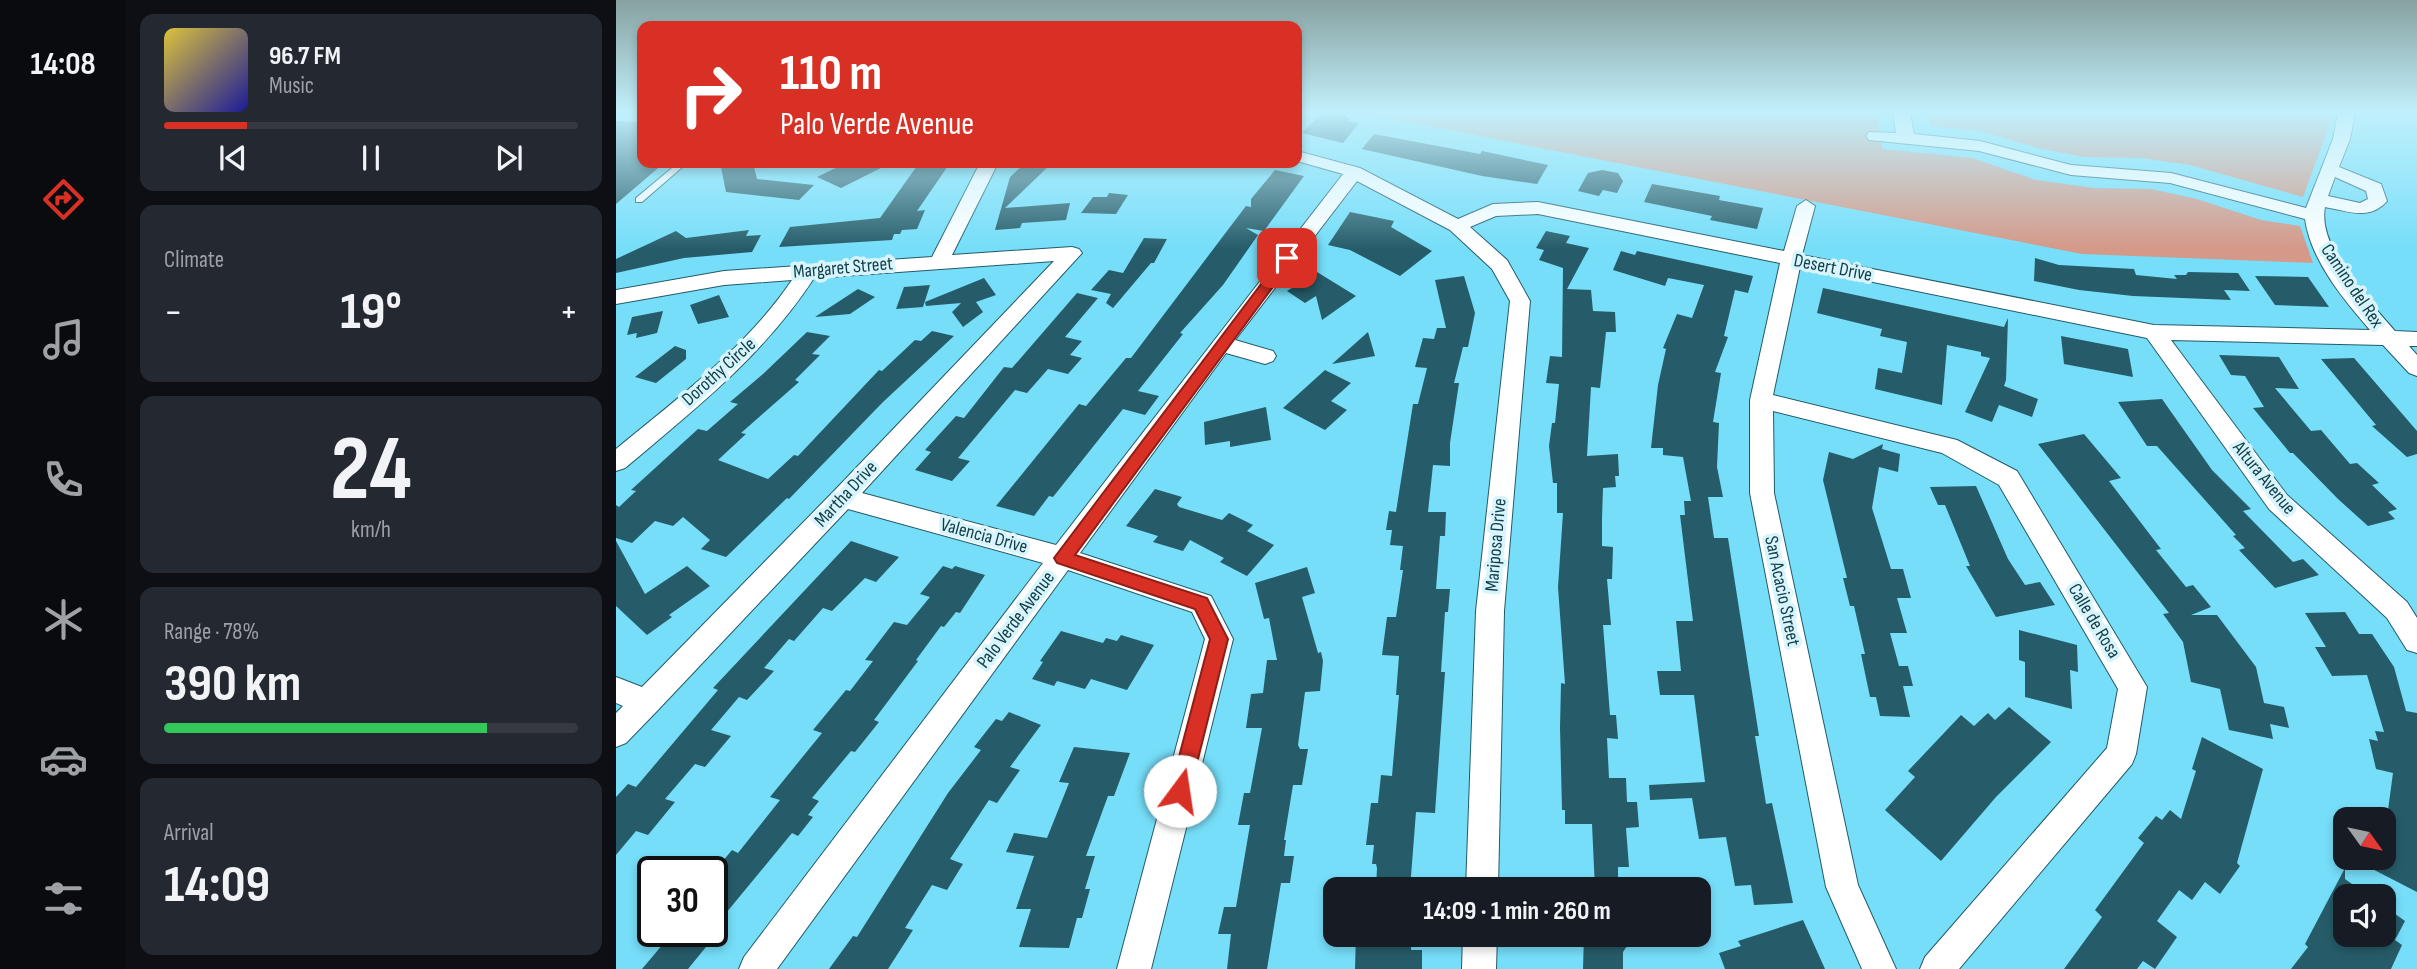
<!DOCTYPE html>
<meta charset="utf-8">
<style>
:root{--surface:#171b24;--page:#242831;--text:#f1f3f6;--muted:#9ea1a6;--line:#363941;--accent:#d93025}
body{margin:0;font-family:"Sofia Sans Condensed",sans-serif;background:var(--page);color:var(--text);height:100vh;display:flex;flex-direction:column;font-size:26px;white-space:nowrap}
*{box-sizing:border-box;margin:0}
p{font-size:23px;color:var(--muted)}
.icon{flex:none;width:38px;height:38px;fill:none;stroke:currentColor;stroke-width:2;stroke-linecap:round;stroke-linejoin:round}
.map{position:relative;flex:1;overflow:hidden}
.panel{display:flex;flex-direction:column;gap:14px;padding:14px;background:#0d0f14;width:490px}
.panel>*{flex:none}
.banner{position:absolute;left:21px;top:21px;width:665px;height:147px;border-radius:14px;box-shadow:0 4px 10px #0003;background:#d93025;color:#fff;overflow:hidden}
.needle{width:46px;rotate:123deg}
.controls{position:absolute;left:1717px;top:807px;display:grid;gap:14px}
.controls a{display:grid;place-items:center;width:63px;height:63px;border-radius:14px;background:var(--surface);box-shadow:0 4px 10px #0003;font-size:35px}
.speed{position:absolute;left:21px;top:856px;display:flex;gap:14px;font-size:35px;font-weight:700;text-align:center}
.speed>*{display:grid;place-content:center;width:91px;height:91px;border-radius:50%;background:var(--surface);box-shadow:0 4px 10px #0003;line-height:1}
.speed .limit{border:4px solid #111;border-radius:10px;background:#fff;color:#111}
.pin{position:absolute;display:grid;place-items:center;width:60px;height:60px;color:#fff;margin:-30px;border-radius:14px;box-shadow:0 4px 10px #0006}
.me{position:absolute;width:77px;margin:-38px;rotate:14deg;stroke-linejoin:round;filter:drop-shadow(0 0 5px #0008)}
.turn{display:flex;align-items:center;gap:24px;height:147px;padding:0 28px;font-size:32px}
.turn .icon{width:91px;height:91px;stroke-width:2.5}
.turn b{display:block;font-size:49px;line-height:60px}
.big{font-size:52px;font-weight:700;line-height:1.1}
.panel .tile{flex:1;display:flex;flex-direction:column;justify-content:center;gap:10px;min-width:0;padding:0 24px;border-radius:14px;background:var(--page)}
.panel .dial{align-items:center;gap:0}
.dial b{font-size:91px;line-height:1}
.song{display:flex;align-items:center;gap:21px}
.cover{width:84px;height:84px;border-radius:10px;background:linear-gradient(135deg,hsl(50 70% 55%),hsl(240 70% 35%))}
.played{height:7px;border-radius:4px;background:linear-gradient(90deg,var(--accent) 20%,var(--line) 20%)}
.keys{display:flex;justify-content:space-around;direction:ltr}
.heat{display:flex;justify-content:space-between;align-items:center;font-size:38px;direction:ltr}
.charge{height:10px;border-radius:5px;background:linear-gradient(90deg,#34c759 78%,var(--line) 0)}
.trip{position:absolute;left:707px;top:877px;width:388px;height:70px;border-radius:14px;background:var(--surface);box-shadow:0 4px 10px #0003;font-weight:700;line-height:70px;text-align:center}
main{display:flex;flex:1;min-height:0}
.menu{display:flex;flex-direction:column;width:126px;justify-content:space-around;align-items:center;background:#090b0e;color:var(--muted)}
.menu .icon{width:49px;height:49px}
.menu .on{color:var(--accent)}
.menu b{font-size:32px;color:var(--text)}
.map>svg:first-child{display:block}
.green{fill:#d49988}
.building{fill:#265c69}
.lines{fill:none;stroke-linecap:round;stroke-linejoin:round}
.service-casing{stroke:#225b68;stroke-width:2}
.minor-casing{stroke:#225b68;stroke-width:2}
.service{fill:#fff;fill-rule:evenodd}
.minor{fill:#fff;fill-rule:evenodd}
.route{fill:#d93025;stroke:#8d1f18;stroke-width:2}
.labels{text-anchor:middle;dominant-baseline:central;stroke-width:7;stroke-linejoin:round;paint-order:stroke}
.street-label{font-size:19px;fill:#0f3d48;stroke:#d8f4fc}
</style>
<main>
<nav class="menu">
<b>14:08</b>
<svg class="icon on" aria-label="directions" viewBox="0 0 24 24"><path d="M12 3l9 9-9 9-9-9zM9 14v-3h6M13 9l2 2-2 2"/></svg>
<svg class="icon" aria-label="music" viewBox="0 0 24 24"><path d="M9 18V5l10-2v13"/><circle cx="6" cy="18" r="3"/><circle cx="16" cy="16" r="3"/></svg>
<svg class="icon" aria-label="phone" viewBox="0 0 24 24"><path d="M5 4h4l2 5-3 2q2 4 5 5l2-3 5 2v4C11 20 4 13 5 4z"/></svg>
<svg class="icon" aria-label="climate" viewBox="0 0 24 24"><path d="M12 3v18M4 7l16 10M4 17L20 7"/></svg>
<svg class="icon" aria-label="car" viewBox="0 0 24 24"><path d="M5 17H2v-5l4-1 3-4h7l3 4 3 1v5h-3M9 17h6M6 11h13"/><circle cx="7" cy="17" r="2"/><circle cx="17" cy="17" r="2"/></svg>
<svg class="icon" aria-label="filters" viewBox="0 0 24 24"><path d="M4 7h16M4 17h16"/><circle cx="9" cy="7" r="2"/><circle cx="15" cy="17" r="2"/></svg>
</nav>
<section class="panel">
<div class="tile">
<div class="song"><i class="cover"></i><div><b>96.7 FM</b><p>Music</p></div></div>
<div class="played"></div>
<div class="keys"><svg class="icon" aria-label="previous" viewBox="0 0 24 24"><path d="M18 5L8 12l10 7zM5 5v14"/></svg><svg class="icon" aria-label="pause" viewBox="0 0 24 24"><path d="M8 5v14M16 5v14"/></svg><svg class="icon" aria-label="next" viewBox="0 0 24 24"><path d="M6 5l10 7-10 7zM19 5v14"/></svg></div>
</div>
<div class="tile"><p>Climate</p>
<div class="heat"><a>−</a><b class="big">19°</b><a>+</a></div>
</div>
<div class="tile dial"><b>24</b><p>km/h</p></div>
<div class="tile"><p>Range · 78%</p><b class="big">390 km</b><div class="charge"></div></div>
<div class="tile"><p>Arrival</p><b class="big">14:09</b></div>
</section>
<div class="map">
<svg width="1801" height="969" viewBox="0 0 1801 969">
<rect width="100%" height="100%" fill="#76def9"/>
<path class="green" d="M 746,113 L 1258,113 L 1262,117 L 1266,149 L 1356,158 L 1420,180 L 1478,188 L 1535,189 L 1581,199 L 1645,220 L 1684,226 L 1697,263 L 1466,254 Z
M 1313,113 L 1718,113 L 1687,197 L 1574,165 L 1525,158 L 1468,157 L 1422,148 L 1365,131 L 1315,126 Z"/>
<path class="building" d="M 706,113 L 733,113 L 729,117 L 735,118 L 733,121 L 743,123 L 727,143 L 686,133 Z
M 0,121 L 26,122 L 26,163 L 48,163 L 0,204 Z
M 758,134 L 864,154 L 866,151 L 932,165 L 921,184 L 866,176 L 746,149 Z
M 121,163 L 137,163 L 141,179 L 198,185 L 183,200 L 110,192 L 105,167 Z
M 230,163 L 275,163 L 225,188 L 201,177 Z
M 303,163 L 334,163 L 301,211 L 309,210 L 301,229 L 286,230 L 284,234 L 278,234 L 276,240 L 163,247 L 174,227 L 264,218 Z
M 409,163 L 436,163 L 389,208 L 454,203 L 450,220 L 406,223 L 404,228 L 379,230 L 394,177 Z
M 659,170 L 688,176 L 648,231 L 630,228 L 642,235 L 607,285 L 564,333 L 567,334 L 522,391 L 543,396 L 529,415 L 507,409 L 437,497 L 433,496 L 418,516 L 380,506 L 463,404 L 470,406 L 510,358 L 515,358 L 614,227 L 630,206 L 635,207 L 635,199 Z
M 986,170 L 1002,173 L 1007,181 L 1001,193 L 987,190 L 983,196 L 962,191 L 972,173 Z
M 1036,184 L 1104,196 L 1103,200 L 1147,208 L 1141,229 L 1094,220 L 1096,216 L 1028,202 Z
M 493,193 L 512,195 L 500,214 L 465,213 L 477,197 L 491,197 Z
M 734,212 L 778,221 L 775,227 L 816,251 L 784,276 L 734,250 L 712,245 Z
M 133,230 L 130,236 L 145,235 L 136,252 L 68,258 L 0,273 L 0,259 L 60,231 L 70,238 Z
M 930,231 L 954,236 L 950,243 L 973,248 L 951,289 L 975,290 L 977,311 L 999,312 L 1000,332 L 990,332 L 984,388 L 975,387 L 971,456 L 1002,454 L 1003,476 L 999,476 L 1000,487 L 987,488 L 986,519 L 986,546 L 997,547 L 996,579 L 991,579 L 995,625 L 987,625 L 994,715 L 1000,715 L 1002,739 L 991,738 L 993,778 L 1010,778 L 1011,802 L 1021,802 L 1023,827 L 1010,828 L 1013,867 L 1002,867 L 1002,889 L 979,889 L 976,824 L 949,824 L 949,810 L 946,810 L 944,728 L 945,683 L 949,684 L 942,587 L 947,513 L 941,513 L 941,483 L 937,483 L 933,446 L 936,423 L 939,423 L 943,384 L 930,383 L 934,356 L 946,357 L 947,268 L 923,260 L 928,250 L 920,248 Z
M 528,238 L 551,239 L 538,263 L 535,263 L 497,308 L 490,303 L 495,294 L 475,290 L 493,270 L 507,273 Z
M 1005,251 L 1019,255 L 1021,251 L 1137,276 L 1132,293 L 1119,290 L 1108,336 L 1112,337 L 1099,372 L 1105,373 L 1097,422 L 1103,423 L 1101,467 L 1107,497 L 1092,497 L 1098,538 L 1112,538 L 1143,736 L 1139,736 L 1150,804 L 1156,803 L 1177,903 L 1138,905 L 1135,885 L 1119,886 L 1110,837 L 1083,839 L 1076,798 L 1034,800 L 1033,785 L 1089,782 L 1078,695 L 1044,695 L 1041,671 L 1065,671 L 1060,621 L 1077,621 L 1064,515 L 1069,515 L 1068,501 L 1075,501 L 1067,457 L 1047,455 L 1047,448 L 1035,448 L 1042,385 L 1050,349 L 1047,348 L 1061,314 L 1076,318 L 1088,285 L 1052,278 L 1049,286 L 997,270 Z
M 1419,258 L 1443,265 L 1518,269 L 1520,275 L 1561,279 L 1558,275 L 1570,275 L 1572,272 L 1622,273 L 1634,291 L 1608,290 L 1615,300 L 1517,296 L 1463,290 L 1418,281 Z
M 701,272 L 740,296 L 706,320 L 700,296 L 689,303 L 671,291 Z
M 848,276 L 859,313 L 852,347 L 847,347 L 838,383 L 843,383 L 834,443 L 834,466 L 817,465 L 812,512 L 830,512 L 829,536 L 824,536 L 820,589 L 834,589 L 832,612 L 829,612 L 825,672 L 829,672 L 819,813 L 800,812 L 794,889 L 760,889 L 761,868 L 760,864 L 756,864 L 758,845 L 750,845 L 755,803 L 762,803 L 765,775 L 776,776 L 783,695 L 780,695 L 783,656 L 766,655 L 771,617 L 780,617 L 787,570 L 784,570 L 787,546 L 774,545 L 776,530 L 770,530 L 773,511 L 780,512 L 797,404 L 802,404 L 811,368 L 799,367 L 807,338 L 818,339 L 821,328 L 830,328 L 819,280 Z
M 1639,276 L 1692,277 L 1713,307 L 1659,305 Z
M 368,278 L 380,295 L 360,302 L 367,312 L 347,327 L 336,312 L 345,303 L 310,306 L 309,302 Z
M 314,285 L 307,307 L 280,309 L 288,287 Z
M 1207,288 L 1388,327 L 1392,318 L 1390,380 L 1388,386 L 1422,399 L 1416,417 L 1383,405 L 1376,422 L 1349,412 L 1374,358 L 1365,356 L 1365,352 L 1331,345 L 1326,405 L 1259,389 L 1262,368 L 1286,373 L 1291,342 L 1264,336 L 1266,329 L 1201,313 Z
M 242,289 L 259,297 L 234,314 L 199,317 Z
M 461,293 L 482,298 L 449,337 L 466,341 L 454,355 L 466,358 L 452,374 L 432,369 L 411,393 L 399,390 L 342,458 L 354,461 L 336,481 L 299,470 L 315,452 L 309,450 L 340,416 L 348,418 L 388,367 L 396,368 Z
M 103,295 L 113,317 L 82,324 L 74,305 Z
M 47,311 L 41,333 L 20,338 L 21,333 L 11,335 L 16,317 Z
M 316,331 L 338,336 L 267,402 L 173,499 L 171,498 L 110,557 L 85,549 L 94,540 L 67,517 L 57,526 L 39,521 L 16,543 L 0,538 L 0,505 L 3,507 L 20,491 L 15,490 L 82,429 L 91,431 L 122,404 L 114,402 L 147,374 L 191,332 L 214,336 L 196,354 L 204,355 L 179,380 L 183,382 L 125,433 L 130,434 L 102,460 L 152,479 L 178,455 L 182,456 L 263,370 L 266,371 L 299,340 L 305,341 Z
M 752,332 L 759,356 L 716,364 Z
M 1445,336 L 1512,349 L 1517,377 L 1448,364 Z
M 59,346 L 70,350 L 70,359 L 40,383 L 19,377 Z
M 1603,355 L 1663,357 L 1683,389 L 1659,388 L 1695,431 L 1705,430 L 1734,464 L 1741,463 L 1763,483 L 1756,485 L 1781,509 L 1772,512 L 1779,519 L 1752,526 L 1722,499 L 1677,453 L 1674,453 L 1637,408 L 1648,407 L 1629,376 L 1615,375 Z
M 1738,358 L 1801,431 L 1801,454 L 1791,457 L 1756,426 L 1760,425 L 1705,359 Z
M 709,370 L 735,383 L 715,401 L 731,410 L 709,430 L 667,408 Z
M 1546,399 L 1596,470 L 1635,509 L 1627,511 L 1677,562 L 1687,559 L 1703,575 L 1659,588 L 1623,550 L 1629,548 L 1617,536 L 1620,535 L 1541,446 L 1531,446 L 1502,402 Z
M 650,407 L 655,440 L 614,447 L 614,441 L 589,445 L 588,422 Z
M 1468,434 L 1505,478 L 1493,481 L 1545,549 L 1540,550 L 1570,587 L 1577,585 L 1595,607 L 1575,615 L 1601,615 L 1640,667 L 1648,703 L 1668,707 L 1673,728 L 1654,724 L 1657,739 L 1613,730 L 1604,689 L 1575,682 L 1567,642 L 1547,614 L 1553,613 L 1422,444 Z
M 1267,444 L 1266,449 L 1284,454 L 1282,472 L 1263,467 L 1256,508 L 1275,569 L 1287,569 L 1295,598 L 1281,598 L 1291,633 L 1274,633 L 1283,666 L 1292,666 L 1297,686 L 1287,686 L 1294,717 L 1264,716 L 1260,697 L 1254,697 L 1245,654 L 1249,654 L 1238,606 L 1234,606 L 1227,578 L 1231,578 L 1207,480 L 1213,452 L 1237,459 Z
M 1360,486 L 1392,559 L 1409,585 L 1424,582 L 1439,605 L 1380,617 L 1350,566 L 1354,566 L 1329,505 L 1322,505 L 1314,487 Z
M 539,489 L 566,497 L 561,504 L 563,507 L 606,520 L 613,513 L 637,525 L 631,531 L 658,545 L 631,576 L 604,562 L 608,558 L 574,540 L 567,551 L 537,542 L 542,536 L 510,526 Z
M 0,541 L 29,594 L 71,566 L 94,586 L 53,615 L 56,617 L 31,635 L 0,606 Z
M 235,541 L 283,557 L 260,582 L 249,578 L 216,611 L 207,608 L 178,641 L 173,639 L 148,668 L 158,671 L 131,700 L 123,697 L 95,730 L 115,736 L 89,767 L 79,764 L 49,799 L 59,802 L 32,835 L 20,831 L 0,855 L 0,797 L 12,784 L 20,787 L 102,690 L 97,688 Z
M 327,566 L 336,569 L 339,566 L 369,575 L 344,613 L 340,612 L 328,627 L 325,626 L 300,660 L 302,661 L 258,720 L 263,722 L 239,752 L 235,751 L 196,798 L 203,801 L 192,815 L 197,817 L 182,836 L 176,833 L 96,930 L 96,874 L 116,850 L 122,853 L 164,800 L 154,797 L 206,733 L 197,730 L 230,690 L 234,691 L 257,661 L 249,660 L 278,622 L 291,625 L 314,597 L 304,594 Z
M 691,567 L 699,593 L 686,597 L 702,653 L 705,652 L 707,661 L 704,691 L 689,692 L 682,745 L 684,749 L 692,749 L 686,785 L 677,785 L 668,840 L 670,840 L 668,856 L 678,856 L 674,883 L 665,883 L 651,969 L 611,969 L 615,934 L 602,934 L 608,907 L 620,907 L 634,825 L 622,825 L 628,793 L 634,793 L 646,728 L 630,728 L 635,694 L 647,693 L 651,660 L 661,660 L 653,618 L 648,619 L 639,583 Z
M 1729,612 L 1743,634 L 1756,634 L 1778,667 L 1790,711 L 1801,713 L 1801,892 L 1735,858 L 1768,858 L 1768,808 L 1772,810 L 1777,773 L 1760,769 L 1753,739 L 1762,741 L 1759,731 L 1768,732 L 1751,675 L 1716,676 L 1699,647 L 1710,647 L 1689,613 Z
M 1403,630 L 1461,645 L 1462,672 L 1454,670 L 1456,709 L 1409,697 L 1409,662 L 1403,660 Z
M 445,631 L 487,643 L 490,638 L 501,641 L 505,635 L 538,645 L 511,690 L 475,679 L 469,689 L 441,681 L 438,686 L 416,679 L 427,662 L 424,661 Z
M 1393,707 L 1435,742 L 1380,797 L 1325,861 L 1269,810 L 1299,777 L 1292,771 L 1345,715 L 1358,726 L 1372,713 L 1379,720 Z
M 393,712 L 425,725 L 394,767 L 404,770 L 381,803 L 373,800 L 334,859 L 347,864 L 331,890 L 316,885 L 289,928 L 297,930 L 272,969 L 213,969 L 237,936 L 241,937 L 332,793 L 365,750 L 358,747 L 380,719 L 386,721 Z
M 1586,737 L 1647,769 L 1621,863 L 1624,866 L 1604,894 L 1589,882 L 1576,900 L 1563,890 L 1541,921 L 1561,937 L 1539,969 L 1527,961 L 1521,969 L 1448,969 L 1486,917 L 1479,910 L 1528,843 L 1522,838 L 1540,816 L 1546,820 L 1554,810 L 1565,819 L 1580,771 L 1576,769 Z
M 458,747 L 514,753 L 498,796 L 492,796 L 470,856 L 479,856 L 469,889 L 474,889 L 466,918 L 461,918 L 453,948 L 403,947 L 415,909 L 400,909 L 418,856 L 390,852 L 398,833 L 431,838 L 453,783 L 443,782 Z
M 1729,868 L 1729,879 L 1753,896 L 1729,896 L 1729,934 L 1768,934 L 1768,906 L 1789,921 L 1779,940 L 1786,945 L 1775,969 L 1675,969 L 1692,947 L 1689,944 Z
M 1187,920 L 1209,969 L 1109,969 L 1103,953 L 1125,946 L 1122,941 Z
M 58,931 L 103,931 L 72,969 L 26,969 Z
M 740,934 L 796,934 L 795,950 L 806,950 L 806,969 L 739,969 Z
M 968,934 L 1019,934 L 1007,952 L 1007,969 L 967,969 Z"/>
<g class="lines">
<g class="service-casing">
<path id="service" d="M 62,163 L 71,163 L 26,202 L 20,202 L 20,198 Z"/>
</g>
<g class="minor-casing">
<path id="minor" d="M 1277,113 L 1294,113 L 1298,134 L 1364,141 L 1455,165 L 1555,173 L 1690,208 L 1717,139 L 1722,113 L 1739,113 L 1734,139 L 1723,167 L 1765,184 L 1771,201 C 1754,221 1731,211 1709,207 C 1701,248 1754,302 1779,331 L 1801,332 L 1801,346 L 1793,346 L 1801,355 L 1801,376 L 1793,373 L 1767,345 L 1555,340 L 1671,495 L 1791,602 L 1801,618 L 1801,653 L 1791,650 L 1771,618 L 1653,509 L 1531,338 L 1184,267 L 1157,395 L 1341,440 L 1401,471 L 1531,687 L 1520,754 L 1516,764 L 1343,969 L 1304,969 L 1309,957 L 1491,748 L 1502,689 L 1383,485 L 1326,453 L 1157,411 L 1158,493 L 1242,885 L 1280,969 L 1246,969 L 1210,887 L 1134,493 L 1134,400 L 1164,263 L 922,214 L 880,216 L 854,227 L 891,260 L 914,301 L 888,611 L 882,889 L 850,889 L 860,611 L 894,301 L 876,269 L 834,230 L 741,181 L 619,340 L 657,351 L 660,356 L 657,361 L 649,364 L 610,353 L 464,553 L 595,596 L 617,639 L 535,969 L 501,969 L 589,639 L 576,612 L 452,570 L 161,969 L 123,969 L 128,957 L 427,563 L 232,509 L 41,711 L 10,743 L 0,747 L 0,713 L 7,706 L 0,703 L 0,677 L 26,687 L 218,491 L 438,261 L 198,278 C 148,355 78,410 9,468 L 0,471 L 0,449 C 63,397 130,348 176,280 L 108,285 L 0,304 L 0,290 L 108,271 L 316,257 L 364,163 L 382,163 L 336,255 L 456,247 L 463,249 L 466,253 L 246,493 L 440,545 L 727,174 L 681,161 L 681,151 L 744,168 L 842,219 L 877,204 L 922,202 L 1168,251 L 1181,206 L 1190,200 L 1199,206 L 1186,255 L 1538,325 L 1754,330 C 1728,300 1695,261 1689,219 L 1554,183 L 1455,175 L 1363,151 L 1253,140 L 1250,136 L 1253,132 L 1280,133 ZM 1719,177 L 1750,191 L 1752,199 L 1744,203 L 1712,196 Z
M 847,934 L 881,934 L 880,969 L 846,969 Z"/>
</g>
<use href="#service" class="service"/>
<use href="#minor" class="minor"/>
</g>
<linearGradient id="sky" x2="0" y2="1"><stop stop-color="#87a1a0"/><stop offset="0.45" stop-color="#c1f0fc"/><stop offset="1" stop-color="#c1f0fc" stop-opacity="0"/></linearGradient>
<rect width="1801" height="249" fill="url(#sky)"/>
<path class="route" d="M 671,254 L 678,258 L 676,261 L 459,555 L 591,598 L 612,639 L 574,791 L 571,798 L 564,801 L 557,798 L 554,791 L 594,639 L 579,609 L 441,563 L 438,558 L 667,255 Z"/>
<g class="labels">
<g class="street-label">
<text transform="translate(227 268) rotate(-5)">Margaret Street</text>
<text transform="translate(1217 268) rotate(11)">Desert Drive</text>
<text transform="translate(1736 286) rotate(56)">Camino del Rex</text>
<text transform="translate(103 372) rotate(-42)">Dorothy Circle</text>
<text transform="translate(1648 478) rotate(51)">Altura Avenue</text>
<text transform="translate(230 494) rotate(-47)">Martha Drive</text>
<text transform="translate(368 536) rotate(15)">Valencia Drive</text>
<text transform="translate(880 545) rotate(-85)">Mariposa Drive</text>
<text transform="translate(1166 591) rotate(78)">San Acacio Street</text>
<text transform="translate(400 620) rotate(-53)">Palo Verde Avenue</text>
<text transform="translate(1478 621) rotate(59)">Calle de Rosa</text>
</g>
</g>
</svg>
<div class="controls">
<a><svg class="needle" viewBox="-14 -14 28 28"><path d="M0-13l5 13h-10z" fill="#e53935"/><path d="M0 13l5-13h-10z" fill="#9ea1a6"/></svg></a>
<a><svg class="icon" aria-label="sound" viewBox="0 0 24 24"><path d="M4 9h4l5-4v14l-5-4H4zM17 9q2 3 0 6"/></svg></a>
</div>
<div class="speed"><div class="limit">30</div></div>
<div class="pin" style="left:671px;top:258px;background:#d93025"><svg class="icon" aria-label="arrive" viewBox="0 0 24 24"><path d="M6 21V4h12l-3 4 3 4H6"/></svg></div>
<svg class="me" style="left:564px;top:791px" viewBox="-20 -20 40 40"><circle r="19" fill="#fff"/><path d="M0-13L10 11 0 6-10 11z" fill="#d93025"/></svg>
<div class="trip">14:09 · 1 min · 260 m</div>
<div class="banner">
<div class="turn"><svg class="icon" aria-label="right" viewBox="0 0 24 24"><path d="M7 20v-9h11M14 6l5 5-5 5"/></svg><div><b>110 m</b>Palo Verde Avenue</div></div>
</div>
</div>
</main>
